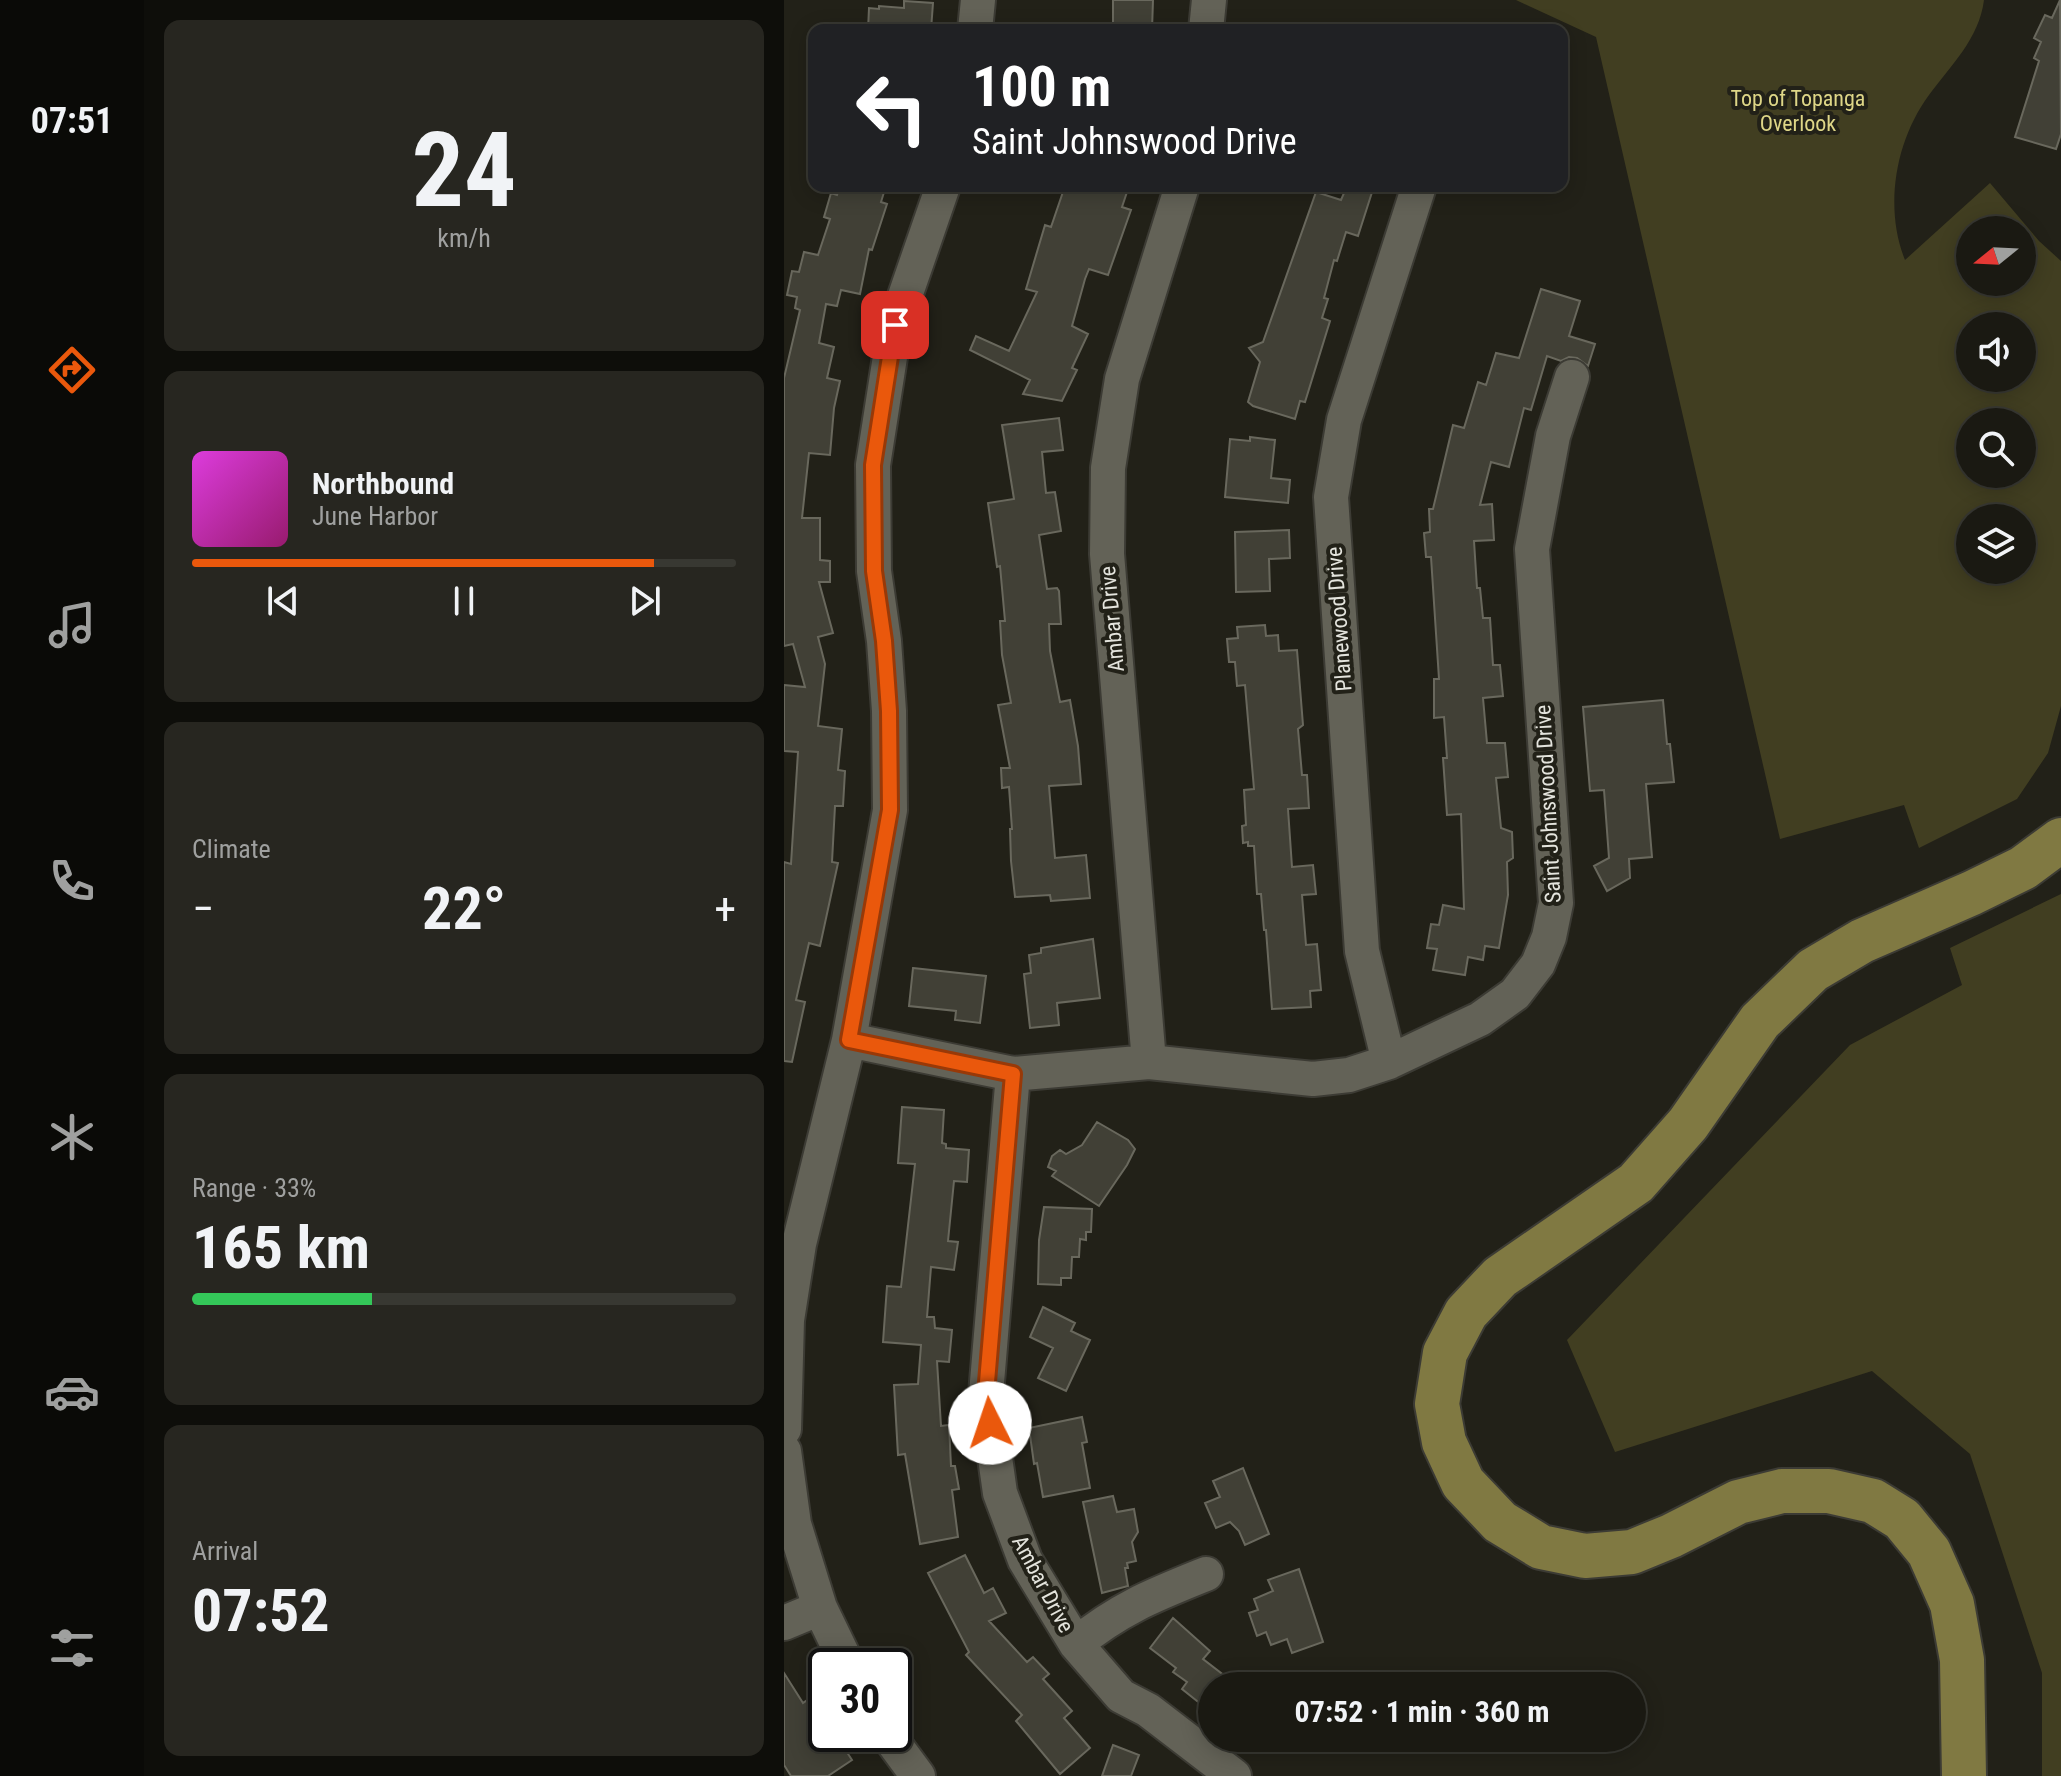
<!DOCTYPE html>
<meta charset="utf-8">
<style>
:root{--surface:#1a1912;--page:#272620;--text:#f1f3f6;--muted:#9fa09f;--line:#383832;--accent:#ea580c}
body{margin:0;font-family:"Roboto Condensed",sans-serif;background:var(--page);color:var(--text);height:100vh;display:flex;flex-direction:column;font-size:30px;white-space:nowrap}
*{box-sizing:border-box;margin:0}
p{font-size:26px;color:var(--muted)}
.icon{flex:none;width:44px;height:44px;fill:none;stroke:currentColor;stroke-width:2;stroke-linecap:round;stroke-linejoin:round}
.map{position:relative;flex:1;overflow:hidden}
.drawer{display:flex;flex-direction:column;gap:20px;padding:20px;background:#0e0e0a;width:640px}
.drawer>*{flex:none}
.hud{position:absolute;left:24px;top:24px;width:760px;height:168px;border-radius:16px;box-shadow:0 4px 20px #0003,0 0 0 2px var(--line);background:#202124;color:#fff;overflow:hidden}
.needle{width:52px;rotate:252deg}
.controls{position:absolute;left:1172px;top:216px;display:grid;gap:16px}
.controls a{display:grid;place-items:center;width:80px;height:80px;border-radius:50%;background:var(--surface);box-shadow:0 4px 20px #0003,0 0 0 2px var(--line);font-size:40px}
.speed{position:absolute;left:24px;top:1648px;display:flex;gap:16px;font-size:40px;font-weight:700;text-align:center}
.speed>*{display:grid;place-content:center;width:104px;height:104px;border-radius:50%;background:var(--surface);box-shadow:0 4px 20px #0003,0 0 0 2px var(--line);line-height:1}
.speed .limit{border:4px solid #111;border-radius:12px;background:#fff;color:#111}
.pin{position:absolute;display:grid;place-items:center;width:68px;height:68px;color:#fff;margin:-34px;border-radius:16px;box-shadow:0 4px 12px #0006}
.me{position:absolute;width:88px;margin:-44px;rotate:356deg;stroke-linejoin:round;filter:drop-shadow(0 0 6px #0008)}
.turn{display:flex;align-items:center;gap:28px;height:168px;padding:0 32px;font-size:36px}
.turn .icon{width:104px;height:104px;stroke-width:2.5}
.turn b{display:block;font-size:56px;line-height:68px}
.big{font-size:60px;font-weight:700;line-height:1.1}
.drawer .widget{flex:1;display:flex;flex-direction:column;justify-content:center;gap:12px;min-width:0;padding:0 28px;border-radius:16px;background:var(--page)}
.drawer .dial{align-items:center;gap:0}
.dial b{font-size:104px;line-height:1}
.song{display:flex;align-items:center;gap:24px}
.cover{width:96px;height:96px;border-radius:12px;background:linear-gradient(135deg,hsl(300 70% 55%),hsl(320 70% 35%))}
.played{height:8px;border-radius:4px;background:linear-gradient(90deg,var(--accent) 85%,var(--line) 85%)}
.keys{display:flex;justify-content:space-around;direction:ltr}
.heat{display:flex;justify-content:space-between;align-items:center;font-size:44px;direction:ltr}
.charge{height:12px;border-radius:6px;background:linear-gradient(90deg,#34c759 33%,var(--line) 0)}
.trip{position:absolute;left:414px;top:1672px;width:448px;height:80px;border-radius:40px;background:var(--surface);box-shadow:0 4px 20px #0003,0 0 0 2px var(--line);font-weight:700;line-height:80px;text-align:center}
main{display:flex;flex:1;min-height:0}
.tab-bar{display:flex;flex-direction:column;width:144px;justify-content:space-around;align-items:center;background:#0a0a07;color:var(--muted)}
.tab-bar .icon{width:56px;height:56px}
.tab-bar .on{color:var(--accent)}
.tab-bar b{font-size:36px;color:var(--text)}
.map>svg:first-child{display:block}
.green{fill:#413e21;fill-rule:evenodd}
.building{fill:#414036;stroke:#69685d;stroke-width:2}
.lines{fill:none;stroke-linecap:round;stroke-linejoin:round}
.minor-casing{stroke:#3c3b34;stroke-width:38}
.major-casing{stroke:#3c3b34;stroke-width:48}
.minor{stroke:#636257;stroke-width:34}
.major{stroke:#807942;stroke-width:44}
.route-casing{stroke:#983908;stroke-width:20}
.route{stroke:#ea580c;stroke-width:14}
.labels{text-anchor:middle;dominant-baseline:central;stroke-width:8;stroke-linejoin:round;paint-order:stroke}
.park-label{font-size:22px;fill:#ded687;stroke:#222118}
.street-label{font-size:22px;fill:#e4e4dd;stroke:#222118}
</style>
<main>
<nav class="tab-bar">
<b>07:51</b>
<svg class="icon on" aria-label="directions" viewBox="0 0 24 24"><path d="M12 3l9 9-9 9-9-9zM9 14v-3h6M13 9l2 2-2 2"/></svg>
<svg class="icon" aria-label="music" viewBox="0 0 24 24"><path d="M9 18V5l10-2v13"/><circle cx="6" cy="18" r="3"/><circle cx="16" cy="16" r="3"/></svg>
<svg class="icon" aria-label="phone" viewBox="0 0 24 24"><path d="M5 4h4l2 5-3 2q2 4 5 5l2-3 5 2v4C11 20 4 13 5 4z"/></svg>
<svg class="icon" aria-label="climate" viewBox="0 0 24 24"><path d="M12 3v18M4 7l16 10M4 17L20 7"/></svg>
<svg class="icon" aria-label="car" viewBox="0 0 24 24"><path d="M5 17H2v-5l4-1 3-4h7l3 4 3 1v5h-3M9 17h6M6 11h13"/><circle cx="7" cy="17" r="2"/><circle cx="17" cy="17" r="2"/></svg>
<svg class="icon" aria-label="filters" viewBox="0 0 24 24"><path d="M4 7h16M4 17h16"/><circle cx="9" cy="7" r="2"/><circle cx="15" cy="17" r="2"/></svg>
</nav>
<section class="drawer">
<div class="widget dial"><b>24</b><p>km/h</p></div>
<div class="widget">
<div class="song"><i class="cover"></i><div><b>Northbound</b><p>June Harbor</p></div></div>
<div class="played"></div>
<div class="keys"><svg class="icon" aria-label="previous" viewBox="0 0 24 24"><path d="M18 5L8 12l10 7zM5 5v14"/></svg><svg class="icon" aria-label="pause" viewBox="0 0 24 24"><path d="M8 5v14M16 5v14"/></svg><svg class="icon" aria-label="next" viewBox="0 0 24 24"><path d="M6 5l10 7-10 7zM19 5v14"/></svg></div>
</div>
<div class="widget"><p>Climate</p>
<div class="heat"><a>−</a><b class="big">22°</b><a>+</a></div>
</div>
<div class="widget"><p>Range · 33%</p><b class="big">165 km</b><div class="charge"></div></div>
<div class="widget"><p>Arrival</p><b class="big">07:52</b></div>
</section>
<div class="map">
<svg width="1277" height="1776" viewBox="0 0 1277 1776">
<rect width="100%" height="100%" fill="#222118"/>
<path class="green" d="M 732,0 L 1200,0 C 1195,39 1167,65 1145,95 C 1111,141 1100,208 1121,260 L 1206,183 L 1255,241 L 1277,261 L 1277,706 L 1264,753 L 1233,799 L 1135,848 L 1120,805 L 996,839 L 812,37 ZM 1186,230 L 1238,230 L 1238,282 L 1186,282 ZM 1186,326 L 1238,326 L 1238,378 L 1186,378 ZM 1186,422 L 1238,422 L 1238,474 L 1186,474 ZM 1186,518 L 1238,518 L 1238,570 L 1186,570 Z
M 1277,894 L 1277,1776 L 1258,1776 L 1258,1673 L 1186,1454 L 1088,1371 L 831,1452 L 783,1340 L 1066,1045 L 1178,985 L 1166,948 Z"/>
<path class="building" d="M 329,0 L 369,0 L 368,30 L 329,30 Z
M 1276,0 L 1277,134 L 1272,149 L 1231,137 L 1255,61 L 1250,58 L 1257,42 L 1250,38 L 1261,15 L 1268,18 Z
M 120,1 L 149,3 L 147,30 L 84,30 L 85,8 L 95,9 L 95,6 L 120,8 Z
M 56,186 L 91,186 L 101,189 L 97,202 L 103,204 L 88,250 L 85,249 L 76,294 L 57,290 L 53,306 L 42,304 L 35,343 L 50,347 L 43,378 L 56,381 L 50,408 L 46,455 L 25,453 L 18,518 L 36,518 L 36,560 L 46,561 L 46,582 L 35,582 L 49,633 L 34,637 L 41,664 L 34,726 L 58,729 L 54,770 L 61,771 L 59,806 L 51,806 L 48,862 L 54,863 L 36,946 L 25,943 L 12,1000 L 21,1002 L 8,1062 L 0,1061 L 0,862 L 7,864 L 14,752 L 0,751 L 0,685 L 21,687 L 9,644 L 0,646 L 0,378 L 16,310 L 11,308 L 13,297 L 3,295 L 8,271 L 15,272 L 20,252 L 34,255 L 46,219 L 40,217 L 47,193 L 53,195 Z
M 281,186 L 345,186 L 338,207 L 347,210 L 324,275 L 305,269 L 301,279 L 288,326 L 304,334 L 288,368 L 293,370 L 278,401 L 239,394 L 246,380 L 186,350 L 192,336 L 225,351 L 253,292 L 242,289 L 261,225 L 267,227 Z
M 563,186 L 590,186 L 574,236 L 562,232 L 553,261 L 550,260 L 540,298 L 544,299 L 538,318 L 546,321 L 521,402 L 516,401 L 511,419 L 469,406 L 464,402 L 476,362 L 465,348 L 479,342 L 532,192 L 557,200 Z
M 757,289 L 796,301 L 785,336 L 811,344 L 804,366 L 793,358 L 785,357 L 777,361 L 763,356 L 747,410 L 740,408 L 725,467 L 707,462 L 696,505 L 708,504 L 710,540 L 690,541 L 693,588 L 696,588 L 699,618 L 706,618 L 709,665 L 716,665 L 719,696 L 699,698 L 703,743 L 721,743 L 724,777 L 712,778 L 717,828 L 728,832 L 729,858 L 723,862 L 724,895 L 715,948 L 701,946 L 699,960 L 684,957 L 681,975 L 649,970 L 653,949 L 643,948 L 647,924 L 655,925 L 659,905 L 680,909 L 677,814 L 663,815 L 659,758 L 663,758 L 660,717 L 650,718 L 650,679 L 655,679 L 647,557 L 642,557 L 640,533 L 646,532 L 645,509 L 649,509 L 669,425 L 680,428 L 694,382 L 702,385 L 712,353 L 735,358 Z
M 275,418 L 279,450 L 258,452 L 262,493 L 271,492 L 277,531 L 255,535 L 263,589 L 273,588 L 275,591 L 277,624 L 265,624 L 266,651 L 276,702 L 286,700 L 294,746 L 297,784 L 265,786 L 271,858 L 302,855 L 306,898 L 267,901 L 266,895 L 231,897 L 227,861 L 226,829 L 228,829 L 225,787 L 218,788 L 217,768 L 226,768 L 214,705 L 227,703 L 218,655 L 216,621 L 221,621 L 216,566 L 213,567 L 204,503 L 230,499 L 218,425 Z
M 466,437 L 491,440 L 487,478 L 506,480 L 504,503 L 441,497 L 446,439 L 466,441 Z
M 505,530 L 506,558 L 485,559 L 486,591 L 452,592 L 451,532 Z
M 481,625 L 482,636 L 494,635 L 495,651 L 513,650 L 519,725 L 514,729 L 518,775 L 523,775 L 525,808 L 504,809 L 508,867 L 529,865 L 532,894 L 518,895 L 522,945 L 533,944 L 537,990 L 526,991 L 527,1007 L 488,1009 L 482,930 L 480,930 L 477,894 L 473,894 L 470,846 L 464,846 L 464,842 L 459,843 L 458,826 L 462,825 L 460,790 L 470,789 L 461,685 L 453,686 L 451,662 L 445,662 L 443,639 L 454,638 L 453,627 Z
M 879,700 L 883,744 L 886,744 L 890,782 L 862,784 L 868,857 L 845,859 L 846,878 L 823,891 L 810,866 L 825,858 L 820,790 L 806,791 L 799,707 Z
M 309,939 L 316,998 L 273,1003 L 275,1025 L 246,1028 L 240,974 L 247,973 L 245,955 L 257,953 L 257,948 Z
M 129,968 L 202,976 L 196,1023 L 171,1020 L 172,1011 L 125,1006 Z
M 118,1107 L 160,1110 L 158,1143 L 162,1144 L 162,1148 L 185,1150 L 183,1182 L 170,1181 L 164,1241 L 174,1242 L 170,1270 L 147,1267 L 143,1317 L 150,1317 L 151,1328 L 168,1330 L 165,1362 L 153,1361 L 157,1426 L 165,1425 L 167,1466 L 171,1466 L 175,1489 L 168,1490 L 174,1537 L 136,1544 L 121,1454 L 114,1455 L 110,1385 L 134,1384 L 137,1345 L 99,1342 L 103,1286 L 117,1287 L 131,1164 L 114,1163 Z
M 313,1122 L 344,1140 L 351,1149 L 343,1165 L 315,1206 L 268,1176 L 272,1171 L 264,1167 L 268,1156 L 276,1150 L 282,1154 L 298,1145 Z
M 260,1207 L 308,1209 L 307,1232 L 302,1232 L 302,1240 L 296,1239 L 295,1257 L 288,1257 L 287,1278 L 277,1278 L 277,1285 L 254,1284 L 255,1240 Z
M 259,1307 L 291,1323 L 287,1331 L 306,1340 L 282,1391 L 254,1378 L 269,1348 L 246,1337 Z
M 298,1417 L 303,1442 L 298,1443 L 306,1488 L 259,1497 L 253,1463 L 250,1464 L 245,1428 Z
M 459,1468 L 485,1534 L 461,1545 L 455,1531 L 446,1522 L 432,1528 L 421,1503 L 436,1497 L 429,1481 Z
M 329,1496 L 333,1512 L 350,1509 L 354,1532 L 348,1542 L 352,1561 L 343,1563 L 344,1568 L 341,1568 L 344,1586 L 318,1593 L 299,1502 Z
M 181,1555 L 200,1593 L 209,1588 L 222,1613 L 205,1621 L 243,1662 L 249,1657 L 265,1674 L 259,1679 L 288,1711 L 280,1718 L 306,1748 L 276,1774 L 232,1721 L 238,1715 L 182,1655 L 185,1652 L 144,1573 Z
M 515,1569 L 539,1642 L 508,1653 L 503,1639 L 487,1645 L 482,1632 L 473,1636 L 465,1613 L 474,1610 L 470,1599 L 489,1591 L 484,1580 Z
M 389,1618 L 426,1651 L 419,1659 L 454,1686 L 428,1686 L 428,1713 L 398,1689 L 403,1682 L 389,1672 L 392,1668 L 366,1648 Z
M 0,1673 L 19,1703 L 26,1698 L 42,1722 L 42,1734 L 53,1737 L 68,1760 L 44,1776 L 7,1776 L 0,1765 Z
M 329,1745 L 355,1755 L 347,1776 L 318,1776 Z"/>
<g class="lines">
<g class="minor-casing">
<path id="minor" d="M 191,30 L 194,0
M 422,30 L 425,0
M 65,1040 L 229,1074 L 365,1062 L 529,1079 L 565,1075 L 605,1062 L 696,1019 L 731,994 L 754,964 L 765,937 L 772,903 L 748,549 L 769,436 L 788,377
M 365,1062 L 323,554 L 324,468 L 338,379 L 398,186
M 605,1062 L 578,951 L 547,497 L 560,420 L 635,186
M 229,1074 L 202,1394 L 216,1493 L 241,1560 L 292,1644 L 337,1696 L 364,1710 L 450,1776
M 0,1429 L 3,1320 L 15,1244 L 65,1040 L 106,810 L 105,711 L 100,641 L 90,571 L 89,465 L 111,325 L 159,186
M 0,1451 L 10,1524 L 36,1608 L 64,1666
M 0,1623 L 36,1608
M 292,1644 C 336,1608 370,1595 422,1574
M 103,1734 L 134,1776"/>
</g>
<g class="major-casing">
<path id="major" d="M 1180,1776 L 1178,1660 L 1168,1604 L 1145,1552 L 1118,1519 L 1089,1501 L 1045,1491 L 998,1491 L 954,1502 L 887,1536 L 848,1552 L 801,1556 L 757,1547 L 716,1522 L 679,1483 L 660,1442 L 653,1404 L 661,1353 L 682,1313 L 716,1277 L 852,1183 L 904,1124 L 976,1021 L 1029,970 L 1078,941 L 1188,893 L 1239,868 L 1277,840"/>
</g>
<use href="#minor" class="minor"/>
<use href="#major" class="major"/>
</g>
<g class="lines">
<g class="route-casing">
<path id="route" d="M 111,325 L 89,465 L 90,571 L 100,641 L 105,711 L 106,810 L 65,1040 L 229,1074 L 202,1394 L 206,1423"/>
</g>
<use href="#route" class="route"/>
</g>
<g class="labels">
<g class="park-label">
<text x="1014" y="98">Top of Topanga<tspan x="1014" dy="25">Overlook</tspan></text>
</g>
<g class="street-label">
<text transform="translate(328 619) rotate(-95)">Ambar Drive</text>
<text transform="translate(555 619) rotate(-94)">Planewood Drive</text>
<text transform="translate(764 804) rotate(-93)">Saint Johnswood Drive</text>
<text transform="translate(259 1584) rotate(62)">Ambar Drive</text>
</g>
</g>
</svg>
<div class="controls">
<a><svg class="needle" viewBox="-14 -14 28 28"><path d="M0-13l5 13h-10z" fill="#e53935"/><path d="M0 13l5-13h-10z" fill="#9fa09f"/></svg></a>
<a><svg class="icon" aria-label="sound" viewBox="0 0 24 24"><path d="M4 9h4l5-4v14l-5-4H4zM17 9q2 3 0 6"/></svg></a>
<a><svg class="icon" aria-label="search" viewBox="0 0 24 24"><circle cx="10" cy="10" r="6"/><path d="M15 15l6 6"/></svg></a>
<a><svg class="icon" aria-label="layers" viewBox="0 0 24 24"><path d="M12 4l9 5-9 5-9-5zM3 14l9 5 9-5"/></svg></a>
</div>
<div class="speed"><div class="limit">30</div></div>
<div class="pin" style="left:111px;top:325px;background:#d93025"><svg class="icon" aria-label="arrive" viewBox="0 0 24 24"><path d="M6 21V4h12l-3 4 3 4H6"/></svg></div>
<svg class="me" style="left:206px;top:1423px" viewBox="-20 -20 40 40"><circle r="19" fill="#fff"/><path d="M0-13L10 11 0 6-10 11z" fill="#ea580c"/></svg>
<div class="trip">07:52 · 1 min · 360 m</div>
<div class="hud">
<div class="turn"><svg class="icon" aria-label="left" viewBox="0 0 24 24"><path d="M17 20v-9H6M10 6l-5 5 5 5"/></svg><div><b>100 m</b>Saint Johnswood Drive</div></div>
</div>
</div>
</main>
